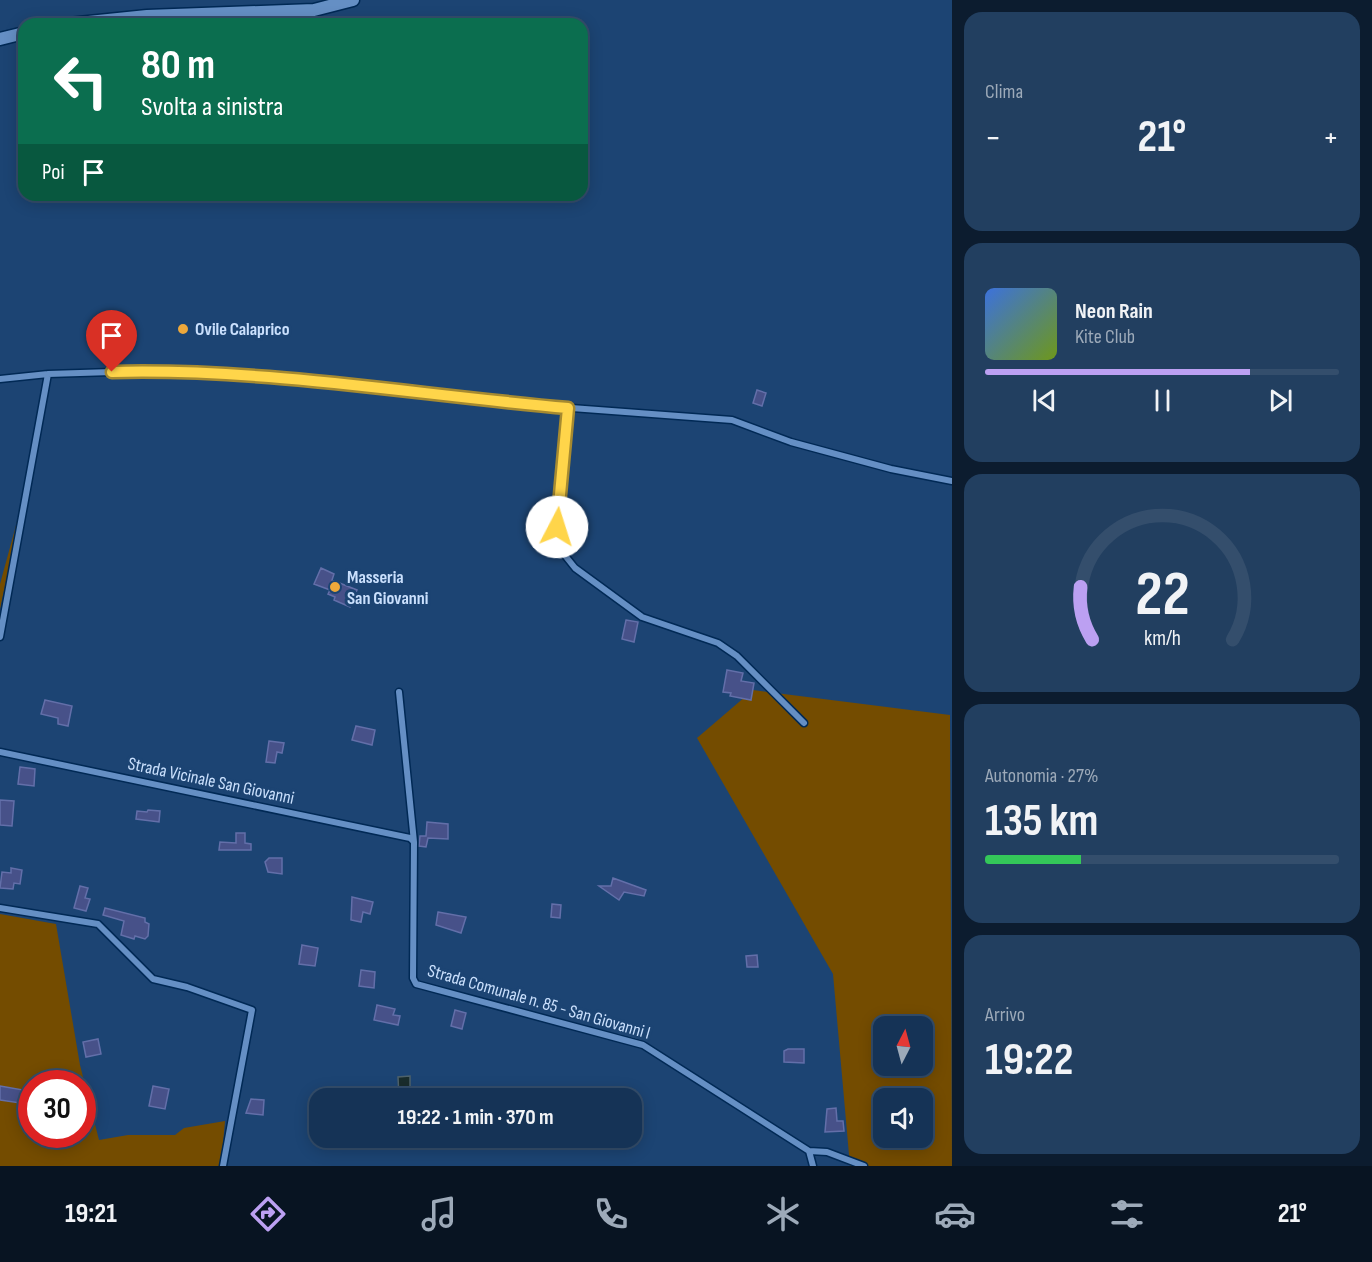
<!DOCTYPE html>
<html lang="it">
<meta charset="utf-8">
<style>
:root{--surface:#153356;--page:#223f60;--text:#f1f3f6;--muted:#9daab9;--line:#344e6c;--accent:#bca0f2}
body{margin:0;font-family:"Sofia Sans Condensed",sans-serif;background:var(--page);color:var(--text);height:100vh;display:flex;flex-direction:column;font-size:22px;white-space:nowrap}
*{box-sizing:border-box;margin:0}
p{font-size:20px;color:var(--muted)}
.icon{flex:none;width:33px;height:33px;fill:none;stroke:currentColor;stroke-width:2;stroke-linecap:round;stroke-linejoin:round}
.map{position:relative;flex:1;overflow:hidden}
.details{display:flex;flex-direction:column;gap:12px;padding:12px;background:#0c1c2f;width:420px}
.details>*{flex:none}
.banner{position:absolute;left:18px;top:18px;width:570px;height:183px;border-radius:18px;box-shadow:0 3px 15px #0003,0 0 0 2px var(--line);background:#0b6e4f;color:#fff;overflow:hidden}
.needle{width:39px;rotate:6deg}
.tools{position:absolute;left:873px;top:1016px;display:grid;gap:12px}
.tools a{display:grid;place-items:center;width:60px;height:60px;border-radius:12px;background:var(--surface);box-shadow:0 3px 15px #0003,0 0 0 2px var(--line);font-size:30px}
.speed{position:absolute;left:18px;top:1070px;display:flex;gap:12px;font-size:30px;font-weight:700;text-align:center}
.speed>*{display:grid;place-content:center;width:78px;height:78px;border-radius:50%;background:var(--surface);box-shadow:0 3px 15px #0003,0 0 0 2px var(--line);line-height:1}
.speed .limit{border:9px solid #d22;background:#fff;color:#111}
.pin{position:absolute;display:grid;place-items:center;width:51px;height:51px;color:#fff;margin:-62px -26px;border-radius:50% 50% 50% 0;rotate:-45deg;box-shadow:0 0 6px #0007}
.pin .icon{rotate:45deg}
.me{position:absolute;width:66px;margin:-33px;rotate:5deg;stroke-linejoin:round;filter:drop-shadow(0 0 4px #0008)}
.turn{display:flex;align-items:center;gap:21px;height:126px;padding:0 24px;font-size:27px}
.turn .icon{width:78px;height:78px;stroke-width:2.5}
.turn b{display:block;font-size:42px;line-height:51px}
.then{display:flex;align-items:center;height:57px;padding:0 24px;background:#0003;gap:12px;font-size:22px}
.big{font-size:45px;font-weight:700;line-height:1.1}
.details .widget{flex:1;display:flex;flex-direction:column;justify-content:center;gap:9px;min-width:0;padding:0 21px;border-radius:18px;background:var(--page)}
.details .dial{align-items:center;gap:0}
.dial svg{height:156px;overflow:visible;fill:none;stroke:var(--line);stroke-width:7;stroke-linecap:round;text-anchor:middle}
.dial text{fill:var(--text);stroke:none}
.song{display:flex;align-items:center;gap:18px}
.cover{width:72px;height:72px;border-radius:9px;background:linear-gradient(135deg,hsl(220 70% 55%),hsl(80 70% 35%))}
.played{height:6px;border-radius:3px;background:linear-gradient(90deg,var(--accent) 75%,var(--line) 75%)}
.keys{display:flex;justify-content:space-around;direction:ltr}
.heat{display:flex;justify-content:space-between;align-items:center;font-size:33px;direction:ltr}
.charge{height:9px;border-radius:4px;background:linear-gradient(90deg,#34c759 27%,var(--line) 0)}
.trip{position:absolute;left:309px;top:1088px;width:333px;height:60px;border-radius:18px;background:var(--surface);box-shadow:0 3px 15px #0003,0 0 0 2px var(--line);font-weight:700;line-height:60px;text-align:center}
.dock{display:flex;height:96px;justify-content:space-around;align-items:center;background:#081422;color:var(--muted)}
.dock .icon{width:42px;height:42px}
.dock .on{color:var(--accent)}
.dock b{font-size:27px;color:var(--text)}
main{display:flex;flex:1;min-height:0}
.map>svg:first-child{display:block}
.green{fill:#744c00;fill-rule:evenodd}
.water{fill:#192c2c;stroke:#4e626b;stroke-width:1.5}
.building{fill:#475189;stroke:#636fa9;stroke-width:1.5}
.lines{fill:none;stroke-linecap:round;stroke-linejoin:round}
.street-casing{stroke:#002955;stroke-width:9}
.secondary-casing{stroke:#002955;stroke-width:15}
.street{stroke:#658fc4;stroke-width:6}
.secondary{stroke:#658fc4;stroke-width:12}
.route-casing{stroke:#a68a30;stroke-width:15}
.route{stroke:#ffd54a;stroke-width:10}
.poi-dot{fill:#eda83b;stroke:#1c4473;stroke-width:2}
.labels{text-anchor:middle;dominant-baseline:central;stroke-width:6;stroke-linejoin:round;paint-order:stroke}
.poi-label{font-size:18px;font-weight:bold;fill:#cae0fd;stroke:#1c4473;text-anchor:start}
.street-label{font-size:18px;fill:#cae0fd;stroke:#1c4473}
</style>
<main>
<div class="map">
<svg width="952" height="1166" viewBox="0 0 952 1166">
<rect width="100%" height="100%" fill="#1c4473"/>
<path class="green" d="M 24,496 L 0,609 L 0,584 Z
M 753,690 L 950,715 L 952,1166 L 850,1166 L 833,974 L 697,738 ZM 884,1026 L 922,1026 L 922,1065 L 884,1065 ZM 884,1098 L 922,1098 L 922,1137 L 884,1137 Z
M 0,914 L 56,924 L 80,1065 L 99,1140 L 128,1135 L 175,1135 L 184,1128 L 225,1121 L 221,1166 L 0,1166 ZM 32,1083 L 82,1083 L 82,1134 L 32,1134 Z"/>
<path class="water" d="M 410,1076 L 410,1096 L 399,1097 L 398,1077 Z"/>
<path class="building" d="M 757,390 L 766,393 L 762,406 L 753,403 Z
M 321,568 L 334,574 L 332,580 L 357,590 L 350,607 L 334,600 L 335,597 L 328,594 L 330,590 L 314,584 Z
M 626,620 L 638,622 L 634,642 L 622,639 Z
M 727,670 L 743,673 L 741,681 L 754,683 L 751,700 L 730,696 L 731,693 L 723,692 Z
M 45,700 L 72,706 L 68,726 L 58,724 L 58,718 L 41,714 Z
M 356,726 L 375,730 L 372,745 L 352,740 Z
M 269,741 L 284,743 L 282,753 L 277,752 L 275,763 L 266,762 Z
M 20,767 L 35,769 L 34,786 L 18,784 Z
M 0,800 L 14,801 L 12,826 L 0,825 Z
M 148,810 L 160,811 L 159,822 L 136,819 L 137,811 L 147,812 Z
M 427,822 L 448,824 L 448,839 L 428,838 L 426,847 L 419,846 L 420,836 L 426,836 Z
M 236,833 L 245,833 L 245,843 L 251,844 L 251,850 L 219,850 L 220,842 L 236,843 Z
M 269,858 L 282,858 L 282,874 L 268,872 L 265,862 Z
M 11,868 L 22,870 L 20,884 L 14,883 L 13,889 L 0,888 L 2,872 L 11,873 Z
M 613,878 L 646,890 L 644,896 L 624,892 L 619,900 L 599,886 L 611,886 Z
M 80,886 L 88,888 L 85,898 L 90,899 L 86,911 L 74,908 Z
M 352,897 L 373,902 L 370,914 L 363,912 L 361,922 L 351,920 Z
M 552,904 L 561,905 L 560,918 L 551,917 Z
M 105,908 L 145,918 L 145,922 L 149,924 L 148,936 L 145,939 L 135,936 L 134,939 L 121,935 L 124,921 L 103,915 Z
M 438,912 L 466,917 L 461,933 L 436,925 Z
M 302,945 L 318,948 L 315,966 L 299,964 Z
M 757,955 L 758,967 L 747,967 L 746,956 Z
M 361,970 L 375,972 L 374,988 L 359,986 Z
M 377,1005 L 395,1009 L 393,1015 L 400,1016 L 398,1025 L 374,1020 Z
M 455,1010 L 466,1013 L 462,1029 L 451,1026 Z
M 98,1039 L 101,1054 L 86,1057 L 83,1042 Z
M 788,1049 L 804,1049 L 804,1063 L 784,1062 L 784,1051 Z
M 0,1086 L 29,1091 L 27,1104 L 0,1100 Z
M 153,1086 L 169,1089 L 165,1109 L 149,1106 Z
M 251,1099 L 264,1100 L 263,1115 L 246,1113 Z
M 836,1108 L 837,1121 L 843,1121 L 844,1131 L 825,1132 L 827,1109 Z"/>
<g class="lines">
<g class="street-casing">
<path id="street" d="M 0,379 L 48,374 L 176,370 L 306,381 L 477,401 L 732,420 L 791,442 L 891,469 L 952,481
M 568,408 L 557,527 L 563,553 L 575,568 L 642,617 L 718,643 L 737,656 L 804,723
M 0,637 L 48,374
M 399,692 L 414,842 L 413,978 L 416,984 L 643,1045 L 809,1151 L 827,1152 L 864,1166
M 0,752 L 410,838 L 413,841
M 0,908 L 98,924 L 153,979 L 187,987 L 252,1010 L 223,1166
M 809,1151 L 813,1166"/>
</g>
<g class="secondary-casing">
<path id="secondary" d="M 69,24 L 147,16 L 314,10 L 353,0
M 0,39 L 24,33"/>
</g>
<use href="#street" class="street"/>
<use href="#secondary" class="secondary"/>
</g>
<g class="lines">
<g class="route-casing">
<path id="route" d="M 112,372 C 264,368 416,395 568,408 L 557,527"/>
</g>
<use href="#route" class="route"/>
</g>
<g class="poi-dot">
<circle cx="183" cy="329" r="6"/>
<circle cx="335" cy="587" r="6"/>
</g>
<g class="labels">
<g class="poi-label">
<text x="195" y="329">Ovile Calaprico</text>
<text x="347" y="577">Masseria<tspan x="347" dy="21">San Giovanni</tspan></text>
</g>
<g class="street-label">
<text transform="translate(211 781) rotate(12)">Strada Vicinale San Giovanni</text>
<text transform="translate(539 1002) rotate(16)">Strada Comunale n. 85 - San Giovanni I</text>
</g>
</g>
</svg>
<div class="tools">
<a><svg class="needle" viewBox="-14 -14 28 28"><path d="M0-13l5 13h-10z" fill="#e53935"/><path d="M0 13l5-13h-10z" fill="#9daab9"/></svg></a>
<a><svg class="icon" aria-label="sound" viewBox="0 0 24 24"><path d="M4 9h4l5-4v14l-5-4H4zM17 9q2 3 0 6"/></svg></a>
</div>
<div class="speed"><div class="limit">30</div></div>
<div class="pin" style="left:112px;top:372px;background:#d93025"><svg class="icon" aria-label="arrive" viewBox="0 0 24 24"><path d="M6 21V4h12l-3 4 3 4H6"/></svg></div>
<svg class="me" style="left:557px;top:527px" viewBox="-20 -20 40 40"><circle r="19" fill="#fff"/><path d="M0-13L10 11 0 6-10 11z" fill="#ffd54a"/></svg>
<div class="trip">19:22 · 1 min · 370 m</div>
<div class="banner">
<div class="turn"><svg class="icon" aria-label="left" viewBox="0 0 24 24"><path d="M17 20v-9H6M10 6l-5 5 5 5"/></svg><div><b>80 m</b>Svolta a sinistra</div></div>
<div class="then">Poi<svg class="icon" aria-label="arrive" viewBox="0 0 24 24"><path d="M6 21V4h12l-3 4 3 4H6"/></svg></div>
</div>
</div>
<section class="details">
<div class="widget"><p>Clima</p>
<div class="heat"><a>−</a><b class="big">21°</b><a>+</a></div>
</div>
<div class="widget">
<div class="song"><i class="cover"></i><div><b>Neon Rain</b><p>Kite Club</p></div></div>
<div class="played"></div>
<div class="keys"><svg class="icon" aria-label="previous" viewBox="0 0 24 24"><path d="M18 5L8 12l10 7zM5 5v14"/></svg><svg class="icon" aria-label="pause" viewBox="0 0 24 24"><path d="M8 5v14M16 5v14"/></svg><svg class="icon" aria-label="next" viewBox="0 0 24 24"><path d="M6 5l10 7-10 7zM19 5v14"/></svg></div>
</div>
<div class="widget dial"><svg viewBox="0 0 100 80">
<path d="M14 69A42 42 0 1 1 86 69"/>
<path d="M14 69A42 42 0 0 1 8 42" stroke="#bca0f2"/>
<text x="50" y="56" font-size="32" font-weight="700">22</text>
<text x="50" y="72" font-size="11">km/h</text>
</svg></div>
<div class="widget"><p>Autonomia · 27%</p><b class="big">135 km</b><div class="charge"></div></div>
<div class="widget"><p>Arrivo</p><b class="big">19:22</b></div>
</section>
</main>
<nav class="dock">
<b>19:21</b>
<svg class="icon on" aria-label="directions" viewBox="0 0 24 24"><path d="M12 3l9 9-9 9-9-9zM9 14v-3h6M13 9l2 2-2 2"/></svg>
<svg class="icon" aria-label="music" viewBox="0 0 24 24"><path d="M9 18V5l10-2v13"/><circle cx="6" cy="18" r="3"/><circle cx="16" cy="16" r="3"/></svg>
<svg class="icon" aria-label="phone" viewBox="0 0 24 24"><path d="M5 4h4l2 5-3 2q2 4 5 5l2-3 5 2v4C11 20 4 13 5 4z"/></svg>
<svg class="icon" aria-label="climate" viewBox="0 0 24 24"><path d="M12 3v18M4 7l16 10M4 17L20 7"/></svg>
<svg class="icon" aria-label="car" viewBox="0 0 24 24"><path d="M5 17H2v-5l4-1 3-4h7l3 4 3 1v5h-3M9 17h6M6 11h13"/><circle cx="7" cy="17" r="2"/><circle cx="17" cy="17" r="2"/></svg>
<svg class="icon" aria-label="filters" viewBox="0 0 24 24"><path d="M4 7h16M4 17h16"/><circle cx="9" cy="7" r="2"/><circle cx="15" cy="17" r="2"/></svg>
<b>21°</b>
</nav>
